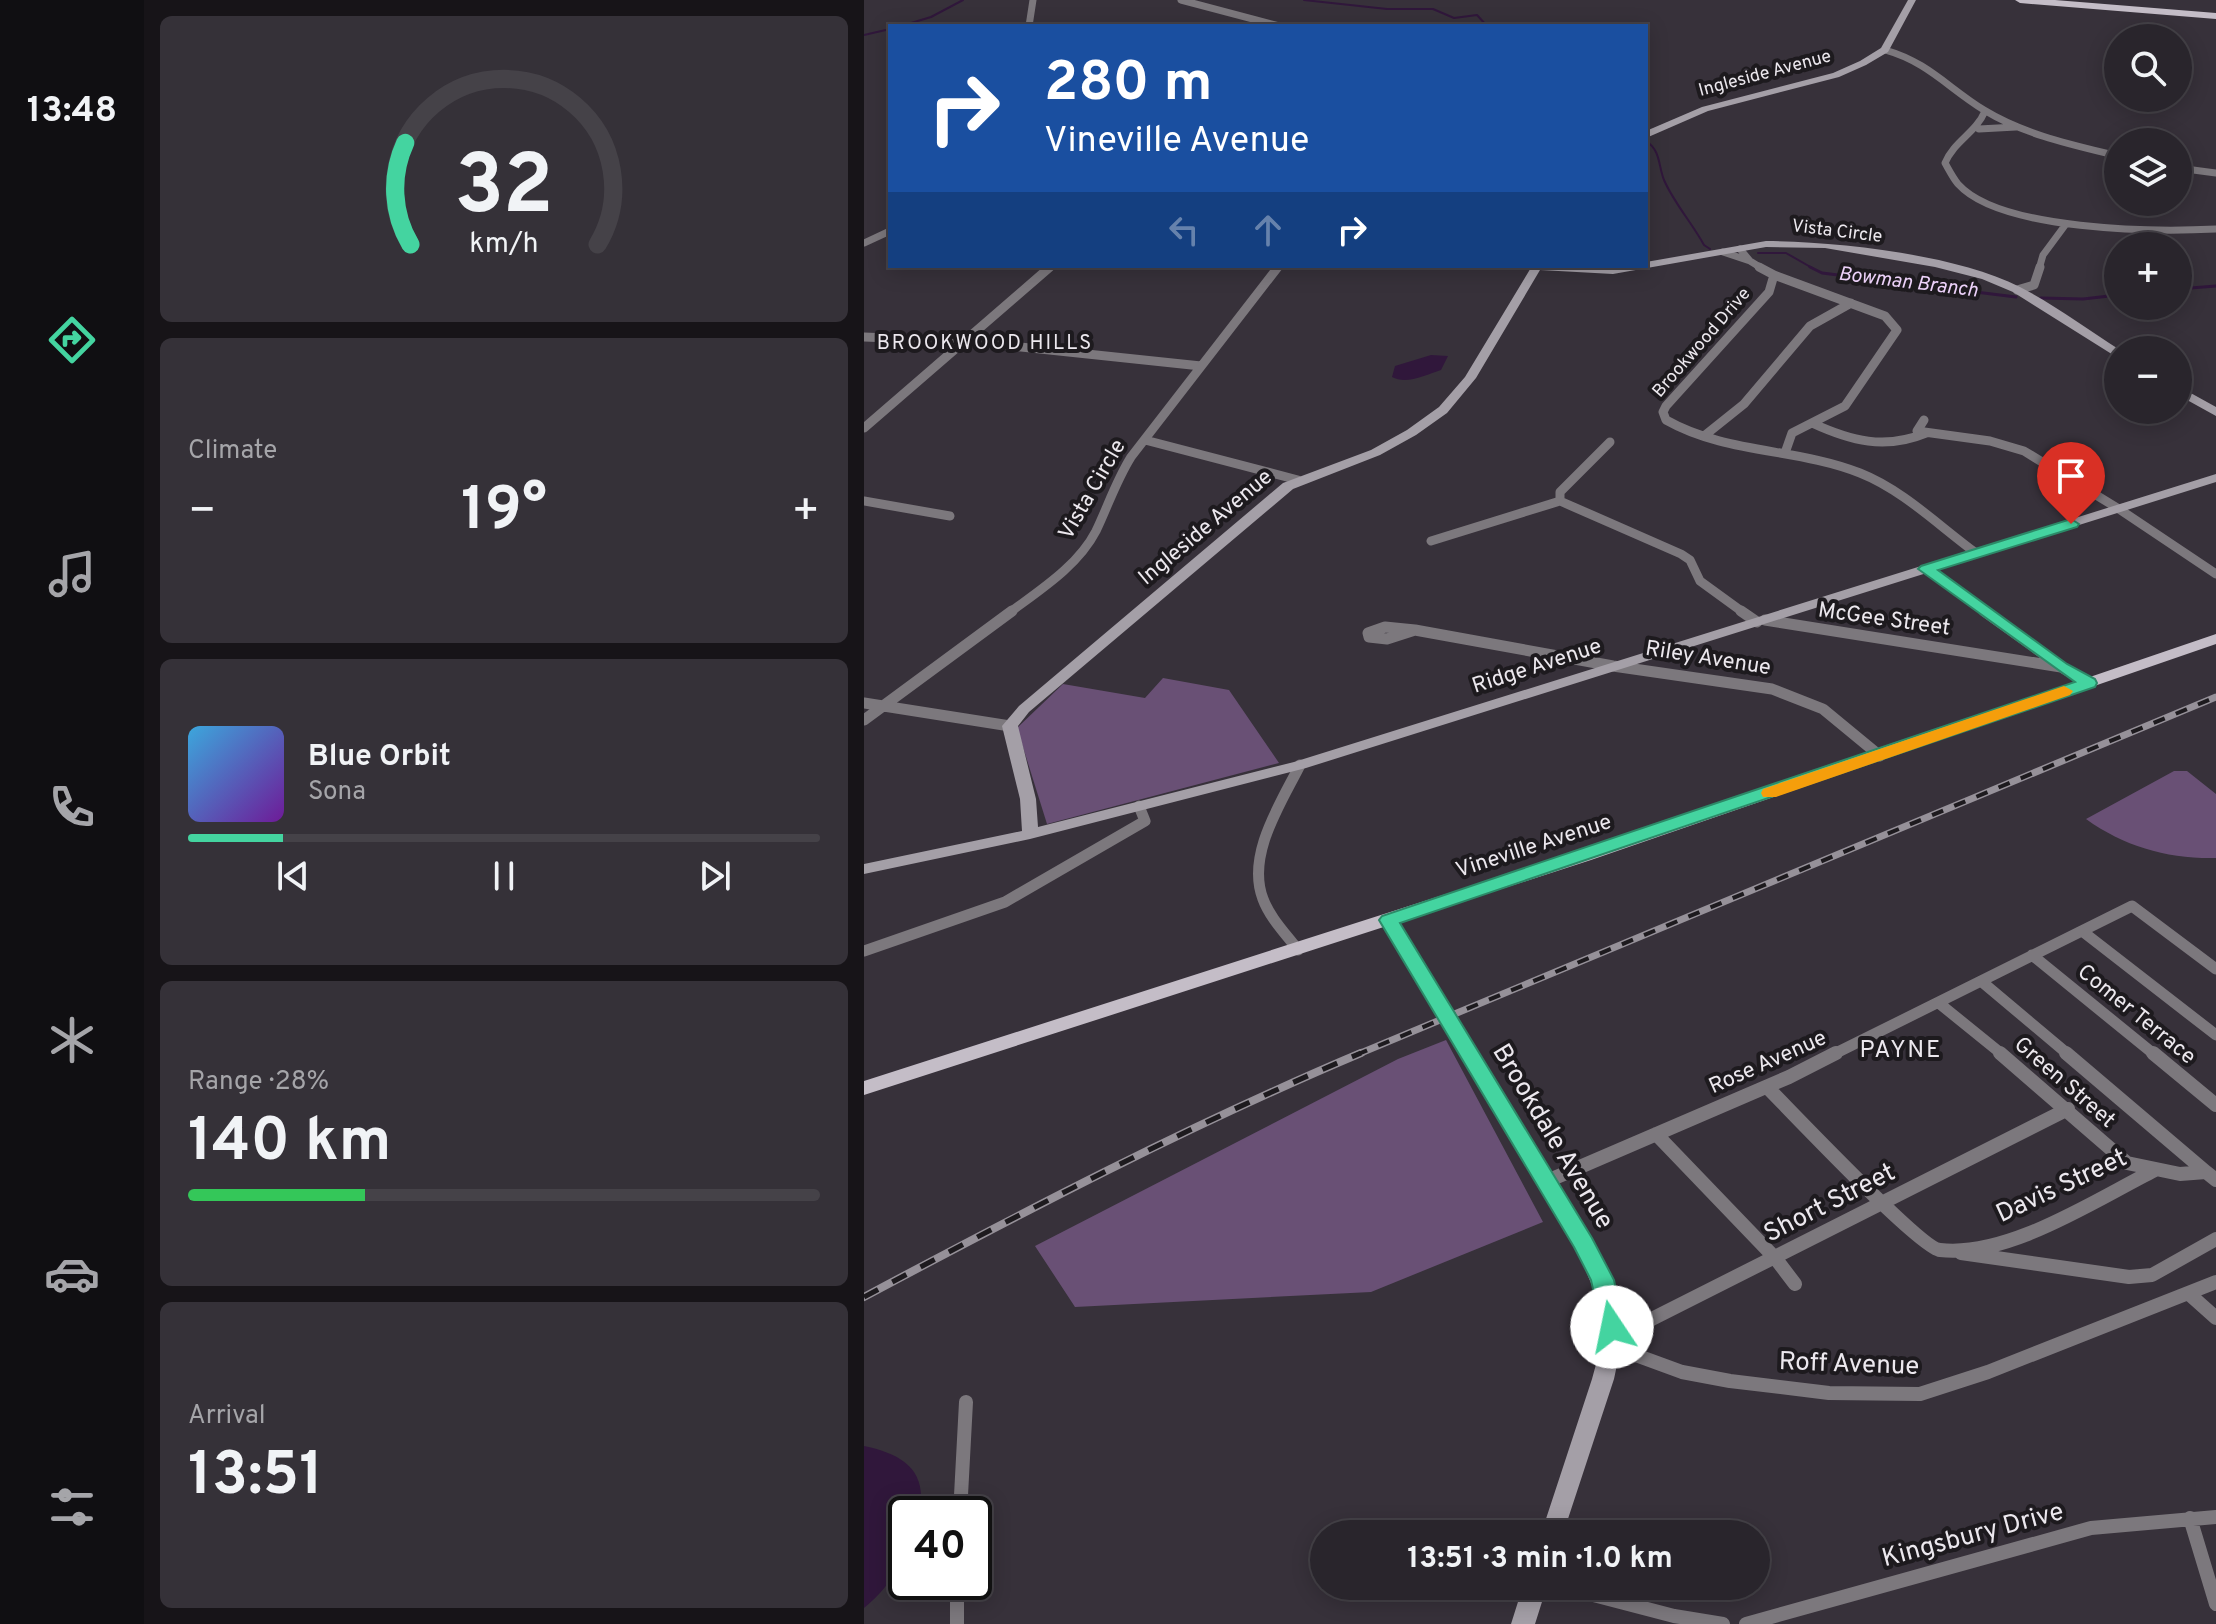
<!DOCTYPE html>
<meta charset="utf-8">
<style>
:root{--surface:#29252c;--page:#353138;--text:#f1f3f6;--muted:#a5a5a9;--line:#454248;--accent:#44d4a0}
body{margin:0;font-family:Overpass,sans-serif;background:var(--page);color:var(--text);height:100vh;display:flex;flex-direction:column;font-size:30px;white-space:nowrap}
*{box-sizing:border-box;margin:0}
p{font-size:26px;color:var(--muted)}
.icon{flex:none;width:44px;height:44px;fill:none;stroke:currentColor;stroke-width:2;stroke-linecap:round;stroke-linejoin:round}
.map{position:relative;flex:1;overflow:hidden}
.drawer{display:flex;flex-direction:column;gap:16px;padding:16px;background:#171418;width:720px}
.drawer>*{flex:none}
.hud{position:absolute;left:24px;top:24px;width:760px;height:244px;border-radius:0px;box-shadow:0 4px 20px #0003,0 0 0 2px var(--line);background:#1a4fa0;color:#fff;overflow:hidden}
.tools{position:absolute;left:1240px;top:24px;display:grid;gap:16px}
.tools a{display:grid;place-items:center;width:88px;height:88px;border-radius:50%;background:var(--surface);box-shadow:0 4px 20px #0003,0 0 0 2px var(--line);font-size:40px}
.speed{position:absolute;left:24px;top:1496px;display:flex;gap:16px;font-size:40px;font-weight:700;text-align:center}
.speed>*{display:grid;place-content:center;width:104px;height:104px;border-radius:50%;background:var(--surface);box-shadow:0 4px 20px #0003,0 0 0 2px var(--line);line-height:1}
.speed .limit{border:4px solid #111;border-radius:12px;background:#fff;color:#111}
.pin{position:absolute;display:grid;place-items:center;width:68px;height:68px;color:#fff;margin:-82px -34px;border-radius:50% 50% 50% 0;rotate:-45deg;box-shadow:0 0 8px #0007}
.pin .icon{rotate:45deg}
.me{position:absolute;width:88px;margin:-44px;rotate:349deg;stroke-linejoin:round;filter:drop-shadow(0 0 6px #0008)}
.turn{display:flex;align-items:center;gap:28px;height:168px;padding:0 24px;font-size:36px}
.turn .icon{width:104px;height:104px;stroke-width:2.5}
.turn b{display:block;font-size:56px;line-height:68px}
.lanes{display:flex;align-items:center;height:76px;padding:0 24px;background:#0003;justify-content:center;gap:40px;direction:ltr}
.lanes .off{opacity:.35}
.big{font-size:60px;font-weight:700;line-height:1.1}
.drawer .card{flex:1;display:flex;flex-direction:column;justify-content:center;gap:12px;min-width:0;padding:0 28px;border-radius:12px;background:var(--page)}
.drawer .dial{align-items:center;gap:0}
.dial svg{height:208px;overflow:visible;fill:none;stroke:var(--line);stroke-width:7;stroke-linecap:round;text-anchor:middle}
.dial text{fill:var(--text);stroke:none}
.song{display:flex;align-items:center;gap:24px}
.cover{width:96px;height:96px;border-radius:12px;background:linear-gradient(135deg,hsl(200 70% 55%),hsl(280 70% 35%))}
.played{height:8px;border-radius:4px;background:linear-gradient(90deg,var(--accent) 15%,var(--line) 15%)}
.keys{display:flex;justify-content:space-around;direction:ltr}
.heat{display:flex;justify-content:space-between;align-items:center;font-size:44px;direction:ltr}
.charge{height:12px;border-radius:6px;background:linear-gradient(90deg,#34c759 28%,var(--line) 0)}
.trip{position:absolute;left:446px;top:1520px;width:460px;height:80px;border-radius:40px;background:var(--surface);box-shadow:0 4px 20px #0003,0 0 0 2px var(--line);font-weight:700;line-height:80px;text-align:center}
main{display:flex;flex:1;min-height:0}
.dock{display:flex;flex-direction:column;width:144px;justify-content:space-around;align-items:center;background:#100f12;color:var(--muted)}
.dock .icon{width:56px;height:56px}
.dock .selected{color:var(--accent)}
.dock b{font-size:36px;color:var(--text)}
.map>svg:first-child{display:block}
.green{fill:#695075}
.water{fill:#30173b}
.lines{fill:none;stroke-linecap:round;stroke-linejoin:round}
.stream-far1{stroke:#30173b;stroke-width:2}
.stream{stroke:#30173b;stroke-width:3}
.street-far3{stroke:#7c787d;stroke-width:7}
.street-far2{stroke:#7c787d;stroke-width:9}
.street-far1{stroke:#7c787d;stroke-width:11}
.street{stroke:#7c787d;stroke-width:14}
.secondary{fill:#a49fa7;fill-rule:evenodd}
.primary{fill:#c4bdc7;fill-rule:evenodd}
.rail-far1-casing{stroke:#969199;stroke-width:7}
.rail-casing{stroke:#969199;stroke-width:8}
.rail-far1{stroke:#1d1a1e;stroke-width:4;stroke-dasharray:12;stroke-linecap:butt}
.rail{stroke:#1d1a1e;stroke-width:5;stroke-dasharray:16;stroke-linecap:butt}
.route{fill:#44d4a0;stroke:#2c8a68;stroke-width:2}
.slow{fill:#f59e0b}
.labels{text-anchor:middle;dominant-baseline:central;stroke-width:8;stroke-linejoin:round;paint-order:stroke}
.far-street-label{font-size:18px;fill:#ece8ee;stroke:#1d1a1e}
.far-water-label{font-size:20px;font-style:italic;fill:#edd2fa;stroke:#1d1a1e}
.far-neighbourhood-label{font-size:20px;letter-spacing:2px;fill:#ece8ee;stroke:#1d1a1e}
.street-label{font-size:22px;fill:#ece8ee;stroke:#1d1a1e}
.neighbourhood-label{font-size:24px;letter-spacing:2px;fill:#ece8ee;stroke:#1d1a1e}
.near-street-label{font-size:26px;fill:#ece8ee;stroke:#1d1a1e}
</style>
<main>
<nav class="dock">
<b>13:48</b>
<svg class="icon selected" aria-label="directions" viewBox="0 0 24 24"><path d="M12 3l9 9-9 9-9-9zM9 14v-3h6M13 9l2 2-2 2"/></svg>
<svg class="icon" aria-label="music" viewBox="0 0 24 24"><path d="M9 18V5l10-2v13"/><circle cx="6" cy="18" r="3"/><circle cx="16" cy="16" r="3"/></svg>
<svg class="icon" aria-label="phone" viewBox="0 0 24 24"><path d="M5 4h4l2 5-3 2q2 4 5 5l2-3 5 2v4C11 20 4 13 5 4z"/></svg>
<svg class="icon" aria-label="climate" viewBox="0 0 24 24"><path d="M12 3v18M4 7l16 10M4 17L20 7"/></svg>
<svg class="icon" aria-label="car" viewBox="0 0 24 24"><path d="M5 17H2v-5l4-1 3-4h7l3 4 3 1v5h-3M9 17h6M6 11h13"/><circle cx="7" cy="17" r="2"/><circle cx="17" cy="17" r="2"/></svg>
<svg class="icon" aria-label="filters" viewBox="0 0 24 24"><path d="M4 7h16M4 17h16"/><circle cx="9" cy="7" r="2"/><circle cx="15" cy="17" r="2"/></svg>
</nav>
<section class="drawer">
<div class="card dial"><svg viewBox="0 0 100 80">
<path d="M14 69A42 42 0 1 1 86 69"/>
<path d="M14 69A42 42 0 0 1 12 30" stroke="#44d4a0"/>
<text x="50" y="56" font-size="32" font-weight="700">32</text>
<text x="50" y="72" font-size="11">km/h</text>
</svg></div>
<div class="card"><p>Climate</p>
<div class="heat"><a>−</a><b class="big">19°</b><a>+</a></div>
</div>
<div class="card">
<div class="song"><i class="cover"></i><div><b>Blue Orbit</b><p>Sona</p></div></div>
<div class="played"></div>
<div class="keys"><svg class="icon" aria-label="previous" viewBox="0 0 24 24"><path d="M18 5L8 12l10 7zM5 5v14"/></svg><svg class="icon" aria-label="pause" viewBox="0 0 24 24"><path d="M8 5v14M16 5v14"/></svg><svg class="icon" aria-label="next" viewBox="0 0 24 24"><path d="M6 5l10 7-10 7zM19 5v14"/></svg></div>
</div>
<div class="card"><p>Range · 28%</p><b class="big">140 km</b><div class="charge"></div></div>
<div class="card"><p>Arrival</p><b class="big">13:51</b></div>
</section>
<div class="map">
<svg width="1352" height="1624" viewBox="0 0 1352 1624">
<rect width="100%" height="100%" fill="#37313a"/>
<path class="green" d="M 299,678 L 365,690 L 415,763 L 183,824 L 153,728 L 199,684 L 281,698 Z
M 1310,771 L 1323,771 L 1352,794 L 1352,858 C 1304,859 1261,847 1222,819 Z
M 582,1040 L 679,1222 L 507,1292 L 211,1307 L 171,1246 L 534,1059 Z"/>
<path class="water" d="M 567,355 L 584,356 L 577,370 C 562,375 542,385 528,377 L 531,366 Z
M 0,1446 C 38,1454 65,1470 55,1514 L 42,1514 C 42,1556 34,1580 0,1608 Z"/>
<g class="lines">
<path class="stream-far1" d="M 440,0 L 523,9 L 569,9 L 590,18 L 613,15 L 623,26
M 37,26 L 67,17 L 99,0
M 0,35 L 26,29
M 782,141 C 797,151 794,165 800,180 C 810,203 828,223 840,245 L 846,249
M 894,253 L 922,253 L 950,269"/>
<path class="stream" d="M 946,267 L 958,273 L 1152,297
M 1314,289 L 1352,286
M 1177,298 L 1219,299 L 1254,295"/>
<path class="street-far3" d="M 317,0 L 415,26
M 165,26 L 169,0
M 1021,50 C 1064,62 1084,88 1120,110 C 1161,135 1209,145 1254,156
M 1121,111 C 1112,133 1090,141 1081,163 C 1085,170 1089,178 1094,184 C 1136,231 1292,232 1352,229
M 1115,129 L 1152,127
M 1314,168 L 1352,173
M 0,243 L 26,231
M 876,249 L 886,261 L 899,269
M 859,252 L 886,261
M 184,269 L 187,266
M 412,269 L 414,266
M 1175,269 L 1179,255 L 1202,224"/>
<path class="street-far2" d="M 895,267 L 910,275 L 905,292 L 802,406 L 799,412 L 802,420 C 862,454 933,448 996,473 C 1039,490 1075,526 1112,553
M 910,275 L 1021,316 L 1033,330 L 981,406 L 928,433 L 921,453
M 1153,290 L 1170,285 L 1176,267
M 0,337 L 101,341 L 337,366
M 1060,420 L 1053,431 L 1126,441 L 1160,451 L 1255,509 L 1352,574
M 948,423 C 987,441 1021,450 1062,433
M 0,428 L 186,267
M 840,436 L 880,404 L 946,326 L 987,303
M 281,440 L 434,480
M 0,501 L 86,516
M 696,501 L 817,554 L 826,560 L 836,581 L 880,613
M 567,541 L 696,501 L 696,492 L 746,442
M 1062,569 L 1123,613
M 145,613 C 176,590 214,566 232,531 C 244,506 252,481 267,457 L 414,267"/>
<path class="street-far1" d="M 877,611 L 893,622
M 1120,611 L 1194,664
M 901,620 L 1197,667 L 1225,683
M 521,627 L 551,630 L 523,639 L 505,637 L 504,633 Z
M 551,630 L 749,666 L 908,689 L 959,709 L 1016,756
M 0,703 L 146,726
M 0,720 L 148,611
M 1218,931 L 1352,1035
M 434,950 C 422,934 406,918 399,899 C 382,855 417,803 436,765
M 0,951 L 141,902 L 281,821 L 275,806
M 1168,955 L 1291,1055
M 1117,981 L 1205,1055
M 1076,1004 L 1139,1055
M 968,1055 L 1268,906 L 1352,969"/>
<path class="street" d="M 1136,1053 L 1263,1163 L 1316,1174 L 1342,1172 L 1352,1180
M 1202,1053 L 1342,1172
M 1289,1053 L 1352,1105
M 903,1087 C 926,1110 1056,1248 1076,1250 C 1144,1258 1231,1200 1291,1170
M 792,1134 L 912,1259 L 931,1284
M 681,1182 L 925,1077 L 972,1053
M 1097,1253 L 1265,1277 L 1288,1275 L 1352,1239
M 1324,1293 L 1352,1318
M 747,1333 L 764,1331 L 1204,1109
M 747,1346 L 818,1372 L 866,1381 L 965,1393 L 1056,1394 L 1124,1372 L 1352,1282
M 96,1514 L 102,1402
M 1326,1518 L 1352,1604
M 93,1582 L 93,1624
M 695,1586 L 810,1616 L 859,1624
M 882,1624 L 1227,1528 L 1352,1517"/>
<path class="secondary" d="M 1044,0 L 1052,0 L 1024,52 L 1002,65 L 975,77 L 844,111 L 782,138 L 782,131 L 838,107 L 969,73 L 996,61 L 1017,48 Z
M 902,241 C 976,242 1090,254 1156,287 C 1191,305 1223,329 1256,350 L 1254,358 L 1149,292 L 1118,279 L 1071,267 L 961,248 L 902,247 L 749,274 L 676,270 L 612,378 L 583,413 L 552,435 L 516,455 L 429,489 L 165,712 L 154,726 L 172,799 L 174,827 L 430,762 L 1352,474 L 1352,482 L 442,768 L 166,839 L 0,874 L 0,864 L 158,831 L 156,799 L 138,726 L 155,706 L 419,483 L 507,450 L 543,430 L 575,407 L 601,377 L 668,266 L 782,266 L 782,262 Z
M 1314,386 L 1352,407 L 1352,416 L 1314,395 Z
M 524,915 L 532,920 L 727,1239 L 752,1295 L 758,1327 L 757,1346 L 750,1379 L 699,1534 L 677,1534 L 728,1379 L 737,1346 L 738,1327 L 732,1295 L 711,1245 L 516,920 Z
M 659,1586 L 683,1586 L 671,1624 L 647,1624 Z"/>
<path class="primary" d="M 1151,0 L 1191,0 L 1352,13 L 1352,19 L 1156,3 Z
M 1352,634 L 1352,644 L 727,860 L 0,1095 L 0,1081 L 713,852 Z"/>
<g class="rail-far1-casing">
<path id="rail-far1" d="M 492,1055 L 1352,697"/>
</g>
<g class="rail-casing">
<path id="rail" d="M 0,1297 C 163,1210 326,1125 497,1053"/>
</g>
<use href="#rail-far1" class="rail-far1"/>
<use href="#rail" class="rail"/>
</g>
<path class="route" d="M 1207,519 L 1215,524 L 1213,527 L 1074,570 L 1203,664 L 1231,679 L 1233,683 L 1231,687 L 536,923 L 728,1238 L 750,1280 L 760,1327 L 756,1334 L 748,1336 L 739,1334 L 727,1280 L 710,1247 L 515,920 L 518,916 L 1211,682 L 1054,569 L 1057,566 Z"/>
<path class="slow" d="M 1200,686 L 1209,691 L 1206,695 L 912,797 L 899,797 L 897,793 L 899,789 Z"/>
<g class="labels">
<g class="far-street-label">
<text transform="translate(901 74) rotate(-15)">Ingleside Avenue</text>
<text transform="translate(973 232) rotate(7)">Vista Circle</text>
<text transform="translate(838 343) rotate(-49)">Brookwood Drive</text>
</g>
<g class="far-water-label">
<text transform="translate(1044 283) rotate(7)">Bowman Branch</text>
</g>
<g class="far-neighbourhood-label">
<text x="121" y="344">BROOKWOOD HILLS</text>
</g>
<g class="street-label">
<text transform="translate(229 490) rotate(-60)">Vista Circle</text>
<text transform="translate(342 528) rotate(-40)">Ingleside Avenue</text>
<text transform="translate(1020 620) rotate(8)">McGee Street</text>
<text transform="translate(844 659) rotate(9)">Riley Avenue</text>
<text transform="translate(673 667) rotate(-18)">Ridge Avenue</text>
<text transform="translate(670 847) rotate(-18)">Vineville Avenue</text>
<text transform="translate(1272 1015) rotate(39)">Comer Terrace</text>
<text transform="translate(904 1063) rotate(-24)">Rose Avenue</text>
<text transform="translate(1200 1083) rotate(41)">Green Street</text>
</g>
<g class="neighbourhood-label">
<text x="1037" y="1051">PAYNE</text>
</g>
<g class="near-street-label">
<text transform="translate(688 1137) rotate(59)">Brookdale Avenue</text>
<text transform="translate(1198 1187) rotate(-25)">Davis Street</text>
<text transform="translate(966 1204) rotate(-27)">Short Street</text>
<text transform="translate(985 1365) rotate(2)">Roff Avenue</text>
<text transform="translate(1109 1536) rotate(-15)">Kingsbury Drive</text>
</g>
</g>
</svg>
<div class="tools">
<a><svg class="icon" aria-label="search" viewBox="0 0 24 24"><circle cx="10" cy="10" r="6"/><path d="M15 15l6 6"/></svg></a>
<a><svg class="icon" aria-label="layers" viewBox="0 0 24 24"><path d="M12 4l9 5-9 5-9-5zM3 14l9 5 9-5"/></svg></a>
<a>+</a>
<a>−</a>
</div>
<div class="speed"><div class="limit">40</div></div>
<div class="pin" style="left:1207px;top:524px;background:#d93025"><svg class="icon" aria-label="arrive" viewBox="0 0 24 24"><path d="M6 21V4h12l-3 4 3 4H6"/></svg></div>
<svg class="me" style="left:748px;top:1327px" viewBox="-20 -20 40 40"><circle r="19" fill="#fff"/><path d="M0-13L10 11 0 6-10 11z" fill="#44d4a0"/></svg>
<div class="trip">13:51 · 3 min · 1.0 km</div>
<div class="hud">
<div class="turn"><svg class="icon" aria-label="right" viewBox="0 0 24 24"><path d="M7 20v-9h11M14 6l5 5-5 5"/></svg><div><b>280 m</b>Vineville Avenue</div></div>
<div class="lanes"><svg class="icon off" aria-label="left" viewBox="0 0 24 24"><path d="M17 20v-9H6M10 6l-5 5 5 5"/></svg><svg class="icon off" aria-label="ahead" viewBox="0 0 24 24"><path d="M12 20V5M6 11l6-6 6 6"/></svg><svg class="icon" aria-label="right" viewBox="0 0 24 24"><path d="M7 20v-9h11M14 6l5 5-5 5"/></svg></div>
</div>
</div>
</main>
